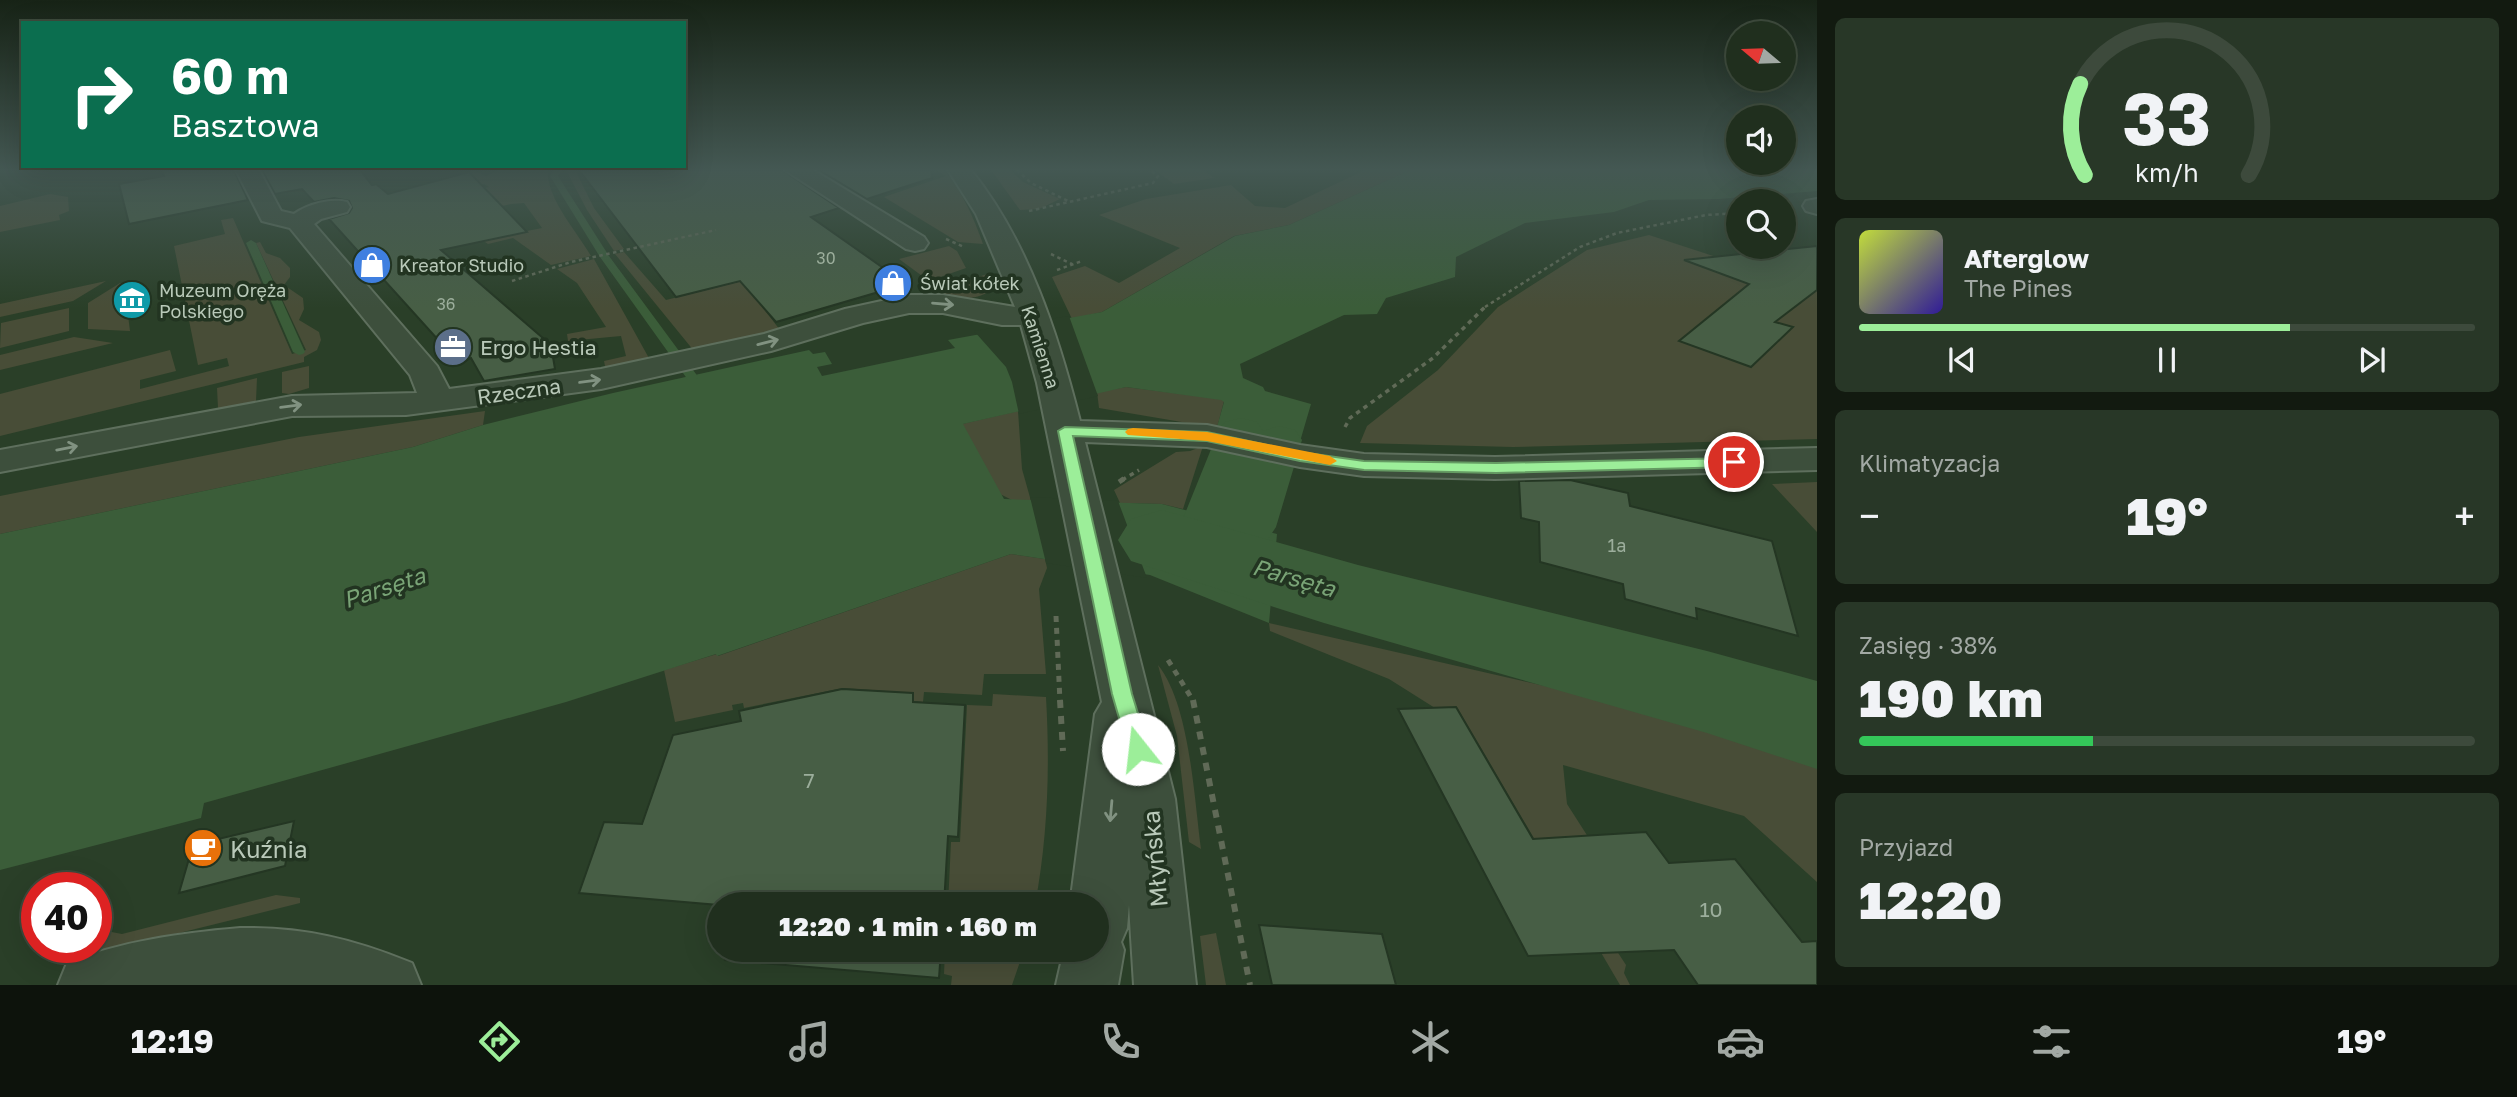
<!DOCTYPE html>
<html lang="pl">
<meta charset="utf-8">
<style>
:root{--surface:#202f1e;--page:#283727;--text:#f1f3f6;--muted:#a2a9a4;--line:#3d4a3c;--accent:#9cee99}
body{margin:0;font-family:"Golos Text",sans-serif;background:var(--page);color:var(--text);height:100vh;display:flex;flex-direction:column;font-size:26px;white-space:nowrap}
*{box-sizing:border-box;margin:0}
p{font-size:23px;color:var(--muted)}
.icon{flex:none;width:38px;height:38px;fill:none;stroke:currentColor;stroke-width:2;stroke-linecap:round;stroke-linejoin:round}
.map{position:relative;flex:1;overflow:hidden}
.sheet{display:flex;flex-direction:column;gap:18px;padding:18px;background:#121a10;width:700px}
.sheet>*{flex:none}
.guide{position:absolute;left:21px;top:21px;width:665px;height:147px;border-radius:0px;box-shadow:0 7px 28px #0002,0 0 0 2px var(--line);background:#0b6e4f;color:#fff;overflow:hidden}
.needle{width:46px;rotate:289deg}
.tools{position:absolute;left:1726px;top:21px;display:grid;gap:14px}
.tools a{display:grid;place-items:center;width:70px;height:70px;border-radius:50%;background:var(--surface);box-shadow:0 7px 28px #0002,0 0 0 2px var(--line);font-size:35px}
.speed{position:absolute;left:21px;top:872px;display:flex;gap:14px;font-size:35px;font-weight:700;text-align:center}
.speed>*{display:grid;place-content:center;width:91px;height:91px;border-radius:50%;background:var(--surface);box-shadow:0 7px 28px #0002,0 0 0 2px var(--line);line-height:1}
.speed .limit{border:10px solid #d22;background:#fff;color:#111}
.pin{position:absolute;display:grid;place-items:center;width:60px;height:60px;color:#fff;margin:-30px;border:4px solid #fff;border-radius:50%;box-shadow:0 2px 7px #0007}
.me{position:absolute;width:77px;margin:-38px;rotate:344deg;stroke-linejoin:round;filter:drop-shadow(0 0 5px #0008)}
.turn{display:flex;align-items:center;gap:24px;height:147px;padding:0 35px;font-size:32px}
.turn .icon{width:91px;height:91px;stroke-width:2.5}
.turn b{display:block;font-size:49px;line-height:60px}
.big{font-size:52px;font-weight:800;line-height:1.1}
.sheet .tile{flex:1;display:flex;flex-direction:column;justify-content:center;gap:10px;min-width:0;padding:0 24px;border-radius:10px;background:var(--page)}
.sheet .dial{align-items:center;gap:0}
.dial svg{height:182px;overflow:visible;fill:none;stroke:var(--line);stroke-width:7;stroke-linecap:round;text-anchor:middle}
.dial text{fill:var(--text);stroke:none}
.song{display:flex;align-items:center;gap:21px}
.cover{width:84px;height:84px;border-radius:10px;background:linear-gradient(135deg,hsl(70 70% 55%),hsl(250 70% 35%))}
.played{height:7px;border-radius:4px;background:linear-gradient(90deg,var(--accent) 70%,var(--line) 70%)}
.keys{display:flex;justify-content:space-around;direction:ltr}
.heat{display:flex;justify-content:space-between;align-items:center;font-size:38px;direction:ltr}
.charge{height:10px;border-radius:5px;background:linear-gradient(90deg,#34c759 38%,var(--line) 0)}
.trip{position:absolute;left:707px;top:892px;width:402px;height:70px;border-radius:35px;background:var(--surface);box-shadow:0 7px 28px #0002,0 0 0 2px var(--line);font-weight:800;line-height:70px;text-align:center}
.tabs{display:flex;height:112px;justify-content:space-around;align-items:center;background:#0d130c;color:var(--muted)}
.tabs .icon{width:49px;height:49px}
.tabs .active{color:var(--accent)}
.tabs b{font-size:32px;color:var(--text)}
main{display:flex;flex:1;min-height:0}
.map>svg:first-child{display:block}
.green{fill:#484d37}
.water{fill:#3b5d39}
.pier{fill:#2a3f28}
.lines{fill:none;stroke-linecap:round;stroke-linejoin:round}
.stream{fill:#3b5d39;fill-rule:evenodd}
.canal{fill:#3b5d39;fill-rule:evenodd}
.river{fill:#3b5d39;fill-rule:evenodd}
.building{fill:#475e45;stroke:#243623;stroke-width:2}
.minor-casing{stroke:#5e6f5d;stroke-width:4}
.path-far3{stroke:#606a57;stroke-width:2.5;stroke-dasharray:3.5 3.5;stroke-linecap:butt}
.path-far2{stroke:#606a57;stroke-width:3.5;stroke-dasharray:4.5 4.5;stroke-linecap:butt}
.path-far1{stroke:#606a57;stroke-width:5;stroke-dasharray:6 6;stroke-linecap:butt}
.path{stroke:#606a57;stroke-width:6;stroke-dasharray:8 8;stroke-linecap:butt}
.minor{fill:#3d4f3c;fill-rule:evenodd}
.oneway{stroke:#819281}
.route{fill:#9cee99;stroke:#659b63;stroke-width:2}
.slow{fill:#f59e0b}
.labels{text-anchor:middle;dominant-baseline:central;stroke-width:7;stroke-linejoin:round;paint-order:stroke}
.far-number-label{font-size:16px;fill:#9cae9c}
.far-poi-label{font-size:18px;fill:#b9c9b9;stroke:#223421;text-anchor:start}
.far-street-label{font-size:18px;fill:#b9c9b9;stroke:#223421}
.number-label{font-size:18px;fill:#9cae9c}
.poi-label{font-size:21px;fill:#b9c9b9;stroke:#223421;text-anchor:start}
.street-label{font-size:21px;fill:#b9c9b9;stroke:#223421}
.near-number-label{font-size:21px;fill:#9cae9c}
.water-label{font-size:23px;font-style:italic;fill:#79a476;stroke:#223421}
.near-poi-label{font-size:24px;fill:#b9c9b9;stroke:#223421;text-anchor:start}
.near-street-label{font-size:24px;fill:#b9c9b9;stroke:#223421}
</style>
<main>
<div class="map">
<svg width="1817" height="985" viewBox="0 0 1817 985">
<rect width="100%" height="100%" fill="#2a3f28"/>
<path class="green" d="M 500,170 L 548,170 C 545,196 578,233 591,256 L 551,265 L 513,238 L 488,244 L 482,240 L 542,228 L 524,203 L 511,204 L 470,213 L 489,193 L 485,188 L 489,187 L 484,184 L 477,185 L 459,175 L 474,171 L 486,176 Z
M 566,170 L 575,170 L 594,208 L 624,249 L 614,251 L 587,210 Z
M 936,170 L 944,170 C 962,191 974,218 983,244 L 958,242 L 884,197 L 946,176 Z
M 991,170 L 1010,170 L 1023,182 L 1060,199 L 1039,209 L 1020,210 Z
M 1155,170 L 1203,170 L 1214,178 L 1174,184 Z
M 1365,170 L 1410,170 L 1289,225 L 1234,236 L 1102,312 L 1072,319 L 1052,277 L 1085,266 L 1119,283 L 1180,248 L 1099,215 L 1146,199 L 1231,185 L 1255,206 L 1285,208 Z
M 50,194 L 68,197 L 69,211 L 59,215 L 60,220 L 0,232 L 0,206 Z
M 233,218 L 292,354 L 306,350 L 256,243 L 260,242 L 266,253 L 280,258 L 290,268 L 290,277 L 284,285 L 303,298 L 304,309 L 299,320 L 319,332 L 321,340 L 317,350 L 304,357 L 304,362 L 0,436 L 0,394 L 170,350 L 176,371 L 140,380 L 140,389 L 229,366 L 227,358 L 198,365 L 174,246 L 225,234 L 221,220 Z
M 1649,235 L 1747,267 L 1817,262 L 1817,439 L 1513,447 L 1360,443 L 1367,426 L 1438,370 L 1498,307 L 1587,250 Z
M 949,246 L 957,251 L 966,268 L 929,281 L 899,259 Z
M 624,252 L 666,300 L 794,268 L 760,304 L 780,330 L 694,351 L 615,254 Z
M 594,259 L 650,360 L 606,371 L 604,361 L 626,356 L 621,336 L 568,341 L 567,334 L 606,327 L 577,283 L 557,269 Z
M 990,273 L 994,286 C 982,302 959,298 942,296 L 945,288 Z
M 106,281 L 73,301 L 0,317 L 0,304 Z
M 120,283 L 124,283 L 130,331 L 88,329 L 88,303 Z
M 69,308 L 69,331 L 0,348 L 1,323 Z
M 74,337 L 113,343 L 0,370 L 0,355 Z
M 309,366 L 309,388 L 289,394 L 282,393 L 282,372 Z
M 257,378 L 256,401 L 252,404 L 218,408 L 217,388 Z
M 1126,387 L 1221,399 L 1224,401 L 1217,428 L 1099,408 L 1097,392 Z
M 485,411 L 483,425 L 413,447 L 0,534 L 0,496 L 299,437 Z
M 1018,411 L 1022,469 L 1031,501 L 1012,500 L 1000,494 L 962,424 Z
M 1203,446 L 1183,509 L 1162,504 L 1120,503 L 1114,490 L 1176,452 L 1190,451 Z
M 1817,482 L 1817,532 L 1772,484 Z
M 1011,554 L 1045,559 L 1047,568 L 1039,589 L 1046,674 L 984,674 L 982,695 L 924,692 L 923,702 L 914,701 L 914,693 L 843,688 L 744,708 L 743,703 L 732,705 L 733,710 L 675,722 L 664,670 L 717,654 L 718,656 Z
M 1269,623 L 1646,709 L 1817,761 L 1817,882 L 1744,816 L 1563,765 L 1567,804 L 1624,893 L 1581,896 L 1626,965 L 1624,973 L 1630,985 L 1620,985 L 1457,707 L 1435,708 L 1389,679 L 1270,631 Z
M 1158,665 C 1190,705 1194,798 1201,849 L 1189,842 L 1177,736 Z
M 993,694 L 1046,697 C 1050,767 1048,836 1035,905 L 948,905 L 951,842 L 960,842 L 967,705 L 992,706 Z
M 276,895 L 300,898 L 300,903 L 58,963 L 65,947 L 96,947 L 96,929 L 122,934 Z
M 1216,933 L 1226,985 L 1206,985 L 1200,936 Z
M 945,950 L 1024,950 L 1012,985 L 951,985 L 952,976 L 944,974 Z"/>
<path class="water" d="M 1410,170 L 1817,170 L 1817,191 L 1719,199 L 1649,200 L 1614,212 L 1525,223 L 1456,257 L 1455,277 L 1386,298 L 1377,314 L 1344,315 L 1240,364 L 1243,378 L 1263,387 L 1265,391 L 1311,404 L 1299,445 L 1217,427 L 1224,402 L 1221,400 L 1126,387 L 963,424 L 1004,499 L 1162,504 L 1277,534 L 1269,623 L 1150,575 L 1011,554 L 717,656 L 716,654 L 566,702 L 204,803 L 201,818 L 0,870 L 0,534 L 413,447 L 483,425 L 613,393 L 809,350 L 813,354 L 825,352 L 832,364 L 817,367 L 822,376 L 955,348 L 948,340 L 1102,312 L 1235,236 L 1289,225 Z"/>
<path class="pier" d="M 1069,316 L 1098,396 L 1019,414 L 1012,382 L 1006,367 L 974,331 Z
M 1030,497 L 1118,501 L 1147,578 L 1046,563 Z"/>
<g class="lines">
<path class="stream" d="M 554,170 L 562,170 L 558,176 L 609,256 L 696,374 L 698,377 L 696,380 L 688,380 L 600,257 L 550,176 Z
M 251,240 L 256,243 L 305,352 L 303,354 L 299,355 L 293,352 L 246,243 Z"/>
<path class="canal" d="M 1241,418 L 1257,422 L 1263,431 L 1279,426 L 1295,430 L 1302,440 L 1276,527 L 1268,539 L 1250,544 L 1232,539 L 1225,528 L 1209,532 L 1191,528 L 1184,516 L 1218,432 L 1225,422 Z"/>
<path class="river" d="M 1162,510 L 1358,565 L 1707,651 L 1817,681 L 1817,769 L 1707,733 L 1324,623 L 1131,561 L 1118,540 L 1131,519 Z"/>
</g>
<path class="building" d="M 162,170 L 234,170 L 248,200 L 129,224 L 119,184 L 164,176 Z
M 262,170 L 360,170 L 372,185 L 376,184 L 388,194 L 469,172 L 527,232 L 441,250 L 551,345 L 555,369 L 484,381 L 471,358 L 459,363 L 329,219 L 349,213 L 352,208 L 349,201 L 334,198 L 314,202 L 302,189 L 275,194 Z
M 579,170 L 782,170 L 839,208 L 811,217 L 906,284 L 776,322 L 740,281 L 676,297 Z
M 819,170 L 931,170 L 932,178 L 867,199 Z
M 1817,246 L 1817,290 L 1775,322 L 1793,327 L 1751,367 L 1679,341 L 1749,284 L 1684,260 Z
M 1570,480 L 1628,493 L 1630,506 L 1772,541 L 1798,636 L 1696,608 L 1697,619 L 1625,599 L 1623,584 L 1540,562 L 1539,522 L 1521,518 L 1519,481 Z
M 842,689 L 913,693 L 913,702 L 965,705 L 958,837 L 948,836 L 944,905 L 719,905 L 579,893 L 604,822 L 642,824 L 673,735 L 741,721 L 739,711 Z
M 1456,707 L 1533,839 L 1646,832 L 1669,863 L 1735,859 L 1802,942 L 1817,941 L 1817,985 L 1698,985 L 1674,950 L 1528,956 L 1398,709 Z
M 294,821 L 285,866 L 179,893 L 193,845 Z
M 1259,925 L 1382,934 L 1396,985 L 1272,985 Z
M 727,950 L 941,950 L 939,978 L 725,960 Z"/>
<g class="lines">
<g class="minor-casing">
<path id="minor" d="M 236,170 L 259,170 L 281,211 L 294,214 C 308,204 331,198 347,202 L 350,207 L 347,212 L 321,219 L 314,224 L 437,366 L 449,389 L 601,369 L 764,334 L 845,309 L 909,295 L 943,295 L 1015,307 L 976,214 L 948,170 L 971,170 C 1028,241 1058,334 1080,421 L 1207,425 L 1300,445 L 1364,454 L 1495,457 L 1817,448 L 1817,470 L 1495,479 L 1364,476 L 1300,467 L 1207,447 L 1085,442 L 1175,799 L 1196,985 L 1134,985 L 1129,905 L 1127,928 L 1121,942 L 1124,950 L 1118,985 L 1056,985 L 1064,950 L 1097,950 L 1097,905 L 1070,905 L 1095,714 L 1102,702 L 1037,383 L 1021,325 L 1002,325 L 943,313 L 909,313 L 863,323 L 771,351 L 601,389 L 406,415 L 292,416 L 0,472 L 0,450 L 292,396 L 417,393 L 410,375 L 290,228 L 262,221 Z
M 785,170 L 813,170 L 924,237 L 928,243 L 924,249 L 915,251 L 906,249 Z
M 1817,199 L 1817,214 L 1806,211 L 1803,206 L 1806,201 Z
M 240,928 C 304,927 353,939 412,963 L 421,985 L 58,985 L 67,963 C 121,941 182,933 240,928 Z"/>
</g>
<path class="path-far3" d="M 1017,170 L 1031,183 L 1068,201
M 1029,211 L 1153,183 L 1158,176 L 1150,170
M 946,239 L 964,247
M 1051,254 L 1072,264
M 1057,270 L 1082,261
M 512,281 L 571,262 L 716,230
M 1485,307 L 1580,247 L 1617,233 L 1706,215 L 1738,213"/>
<path class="path-far2" d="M 1345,427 L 1350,418 L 1433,358 L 1487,305
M 1122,480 L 1139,470"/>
<path class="path-far1" d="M 1119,482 L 1125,478
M 1056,616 L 1060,702
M 1168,660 L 1194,702"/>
<path class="path" d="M 1060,700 L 1063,751
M 1193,700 L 1250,985"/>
<use href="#minor" class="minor"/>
</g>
<defs><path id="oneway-shaft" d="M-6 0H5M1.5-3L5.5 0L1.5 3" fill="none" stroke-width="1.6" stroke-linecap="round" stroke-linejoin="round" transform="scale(1.75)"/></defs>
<g class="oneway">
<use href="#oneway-shaft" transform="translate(943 304) rotate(5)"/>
<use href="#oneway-shaft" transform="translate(768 342) rotate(-14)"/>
<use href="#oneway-shaft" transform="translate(590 381) rotate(-8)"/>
<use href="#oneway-shaft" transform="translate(291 406) rotate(-7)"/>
<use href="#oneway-shaft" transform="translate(67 448) rotate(-11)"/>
<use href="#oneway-shaft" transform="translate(1111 811) rotate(95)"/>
</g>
<linearGradient id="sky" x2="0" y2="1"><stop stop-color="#172316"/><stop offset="0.55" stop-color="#445853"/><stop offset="1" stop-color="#445853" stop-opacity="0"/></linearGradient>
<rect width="1817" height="308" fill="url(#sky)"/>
<path class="route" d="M 1065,427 L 1207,432 L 1300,452 L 1364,461 L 1496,463 L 1734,458 L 1741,462 L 1734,467 L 1496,473 L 1364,470 L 1300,461 L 1207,441 L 1073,436 L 1132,694 L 1149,749 L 1146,755 L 1138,758 L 1131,755 L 1128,749 L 1112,694 L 1058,431 Z"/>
<path class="slow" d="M 1133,428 L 1207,432 L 1330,456 L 1337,461 L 1330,465 L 1207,441 L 1128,435 L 1125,432 L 1128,429 Z"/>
<defs>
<g id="shop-disc" transform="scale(2.0125)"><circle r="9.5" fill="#3f7fe0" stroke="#223421"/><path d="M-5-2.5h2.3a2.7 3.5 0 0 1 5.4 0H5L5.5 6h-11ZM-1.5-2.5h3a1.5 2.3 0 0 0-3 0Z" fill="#fff"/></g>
<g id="museum-disc" transform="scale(2.0125)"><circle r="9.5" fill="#0f9aa8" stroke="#223421"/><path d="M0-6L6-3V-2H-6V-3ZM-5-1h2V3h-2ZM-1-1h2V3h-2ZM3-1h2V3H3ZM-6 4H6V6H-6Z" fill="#fff"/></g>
<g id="office-disc" transform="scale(2.0125)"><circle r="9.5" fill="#5c6f8a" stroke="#223421"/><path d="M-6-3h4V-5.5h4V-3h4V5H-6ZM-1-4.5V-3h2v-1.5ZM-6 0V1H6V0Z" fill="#fff"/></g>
<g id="cafe-disc" transform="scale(2.0125)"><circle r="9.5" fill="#e8710a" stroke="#223421"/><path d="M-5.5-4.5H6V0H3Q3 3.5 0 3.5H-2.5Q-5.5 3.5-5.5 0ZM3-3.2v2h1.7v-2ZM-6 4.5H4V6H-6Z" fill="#fff"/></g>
</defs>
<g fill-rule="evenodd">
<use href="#shop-disc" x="372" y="265"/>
<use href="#shop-disc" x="893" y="283"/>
<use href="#museum-disc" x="132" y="300"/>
<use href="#office-disc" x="453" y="347"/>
<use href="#cafe-disc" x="203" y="848"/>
</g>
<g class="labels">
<g class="far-number-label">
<text x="826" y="258">30</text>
<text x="446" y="304">36</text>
</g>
<g class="far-poi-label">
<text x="399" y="265">Kreator Studio</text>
<text x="920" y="283">Świat kółek</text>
<text x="159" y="290">Muzeum Oręża<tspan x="159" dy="21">Polskiego</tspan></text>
</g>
<g class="far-street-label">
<text transform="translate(1041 347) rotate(72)">Kamienna</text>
</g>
<g class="number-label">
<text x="1617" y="545">1a</text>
</g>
<g class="poi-label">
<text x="480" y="347">Ergo Hestia</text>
</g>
<g class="street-label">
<text transform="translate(519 391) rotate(-8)">Rzeczna</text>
</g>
<g class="near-number-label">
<text x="809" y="780">7</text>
<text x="1711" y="909">10</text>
</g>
<g class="water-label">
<text transform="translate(1294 577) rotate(16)">Parsęta</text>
<text transform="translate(384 587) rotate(-18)">Parsęta</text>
</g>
<g class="near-poi-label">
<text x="230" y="848">Kuźnia</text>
</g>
<g class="near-street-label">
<text transform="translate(1154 859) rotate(-95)">Młyńska</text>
</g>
</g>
</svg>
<div class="tools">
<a><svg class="needle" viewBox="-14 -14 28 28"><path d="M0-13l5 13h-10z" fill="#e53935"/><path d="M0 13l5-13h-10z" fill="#a2a9a4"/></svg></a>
<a><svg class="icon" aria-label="sound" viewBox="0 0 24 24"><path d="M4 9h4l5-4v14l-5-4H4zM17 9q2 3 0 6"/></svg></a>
<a><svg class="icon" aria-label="search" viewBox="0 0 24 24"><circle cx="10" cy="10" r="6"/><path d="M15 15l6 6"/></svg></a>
</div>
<div class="speed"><div class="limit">40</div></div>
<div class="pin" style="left:1734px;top:462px;background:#d93025"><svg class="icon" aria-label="arrive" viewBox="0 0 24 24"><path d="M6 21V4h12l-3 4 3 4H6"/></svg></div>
<svg class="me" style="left:1138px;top:749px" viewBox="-20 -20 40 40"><circle r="19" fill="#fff"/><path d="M0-13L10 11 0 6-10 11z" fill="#9cee99"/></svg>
<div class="trip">12:20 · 1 min · 160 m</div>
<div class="guide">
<div class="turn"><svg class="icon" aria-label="right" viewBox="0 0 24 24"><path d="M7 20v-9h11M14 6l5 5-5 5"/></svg><div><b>60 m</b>Basztowa</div></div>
</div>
</div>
<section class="sheet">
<div class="tile dial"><svg viewBox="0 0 100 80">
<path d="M14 69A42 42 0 1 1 86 69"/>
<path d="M14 69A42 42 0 0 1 12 29" stroke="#9cee99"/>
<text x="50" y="56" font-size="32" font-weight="700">33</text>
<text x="50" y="72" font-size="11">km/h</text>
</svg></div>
<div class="tile">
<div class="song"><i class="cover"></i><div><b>Afterglow</b><p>The Pines</p></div></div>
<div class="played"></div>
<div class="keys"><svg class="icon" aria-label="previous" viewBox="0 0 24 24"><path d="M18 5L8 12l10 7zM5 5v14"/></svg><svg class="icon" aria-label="pause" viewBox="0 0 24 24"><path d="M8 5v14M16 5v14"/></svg><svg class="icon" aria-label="next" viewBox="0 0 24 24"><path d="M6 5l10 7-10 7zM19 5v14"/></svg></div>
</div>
<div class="tile"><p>Klimatyzacja</p>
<div class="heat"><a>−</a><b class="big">19°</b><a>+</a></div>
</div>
<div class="tile"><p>Zasięg · 38%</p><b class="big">190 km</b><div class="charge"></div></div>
<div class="tile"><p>Przyjazd</p><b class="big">12:20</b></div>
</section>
</main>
<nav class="tabs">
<b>12:19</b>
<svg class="icon active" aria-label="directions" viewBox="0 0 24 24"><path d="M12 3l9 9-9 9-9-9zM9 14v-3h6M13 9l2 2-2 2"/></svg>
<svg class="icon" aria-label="music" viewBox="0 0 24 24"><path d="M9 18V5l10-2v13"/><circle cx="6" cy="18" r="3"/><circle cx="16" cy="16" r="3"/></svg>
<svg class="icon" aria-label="phone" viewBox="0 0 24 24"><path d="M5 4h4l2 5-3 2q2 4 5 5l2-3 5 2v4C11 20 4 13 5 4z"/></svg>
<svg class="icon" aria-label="climate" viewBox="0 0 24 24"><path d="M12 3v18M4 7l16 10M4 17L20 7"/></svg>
<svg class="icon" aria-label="car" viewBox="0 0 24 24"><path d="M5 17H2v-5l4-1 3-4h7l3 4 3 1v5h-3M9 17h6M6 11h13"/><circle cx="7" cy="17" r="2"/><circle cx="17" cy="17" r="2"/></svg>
<svg class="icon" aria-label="filters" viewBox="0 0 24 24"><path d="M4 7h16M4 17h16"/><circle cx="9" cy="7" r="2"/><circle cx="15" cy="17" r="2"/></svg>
<b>19°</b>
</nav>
